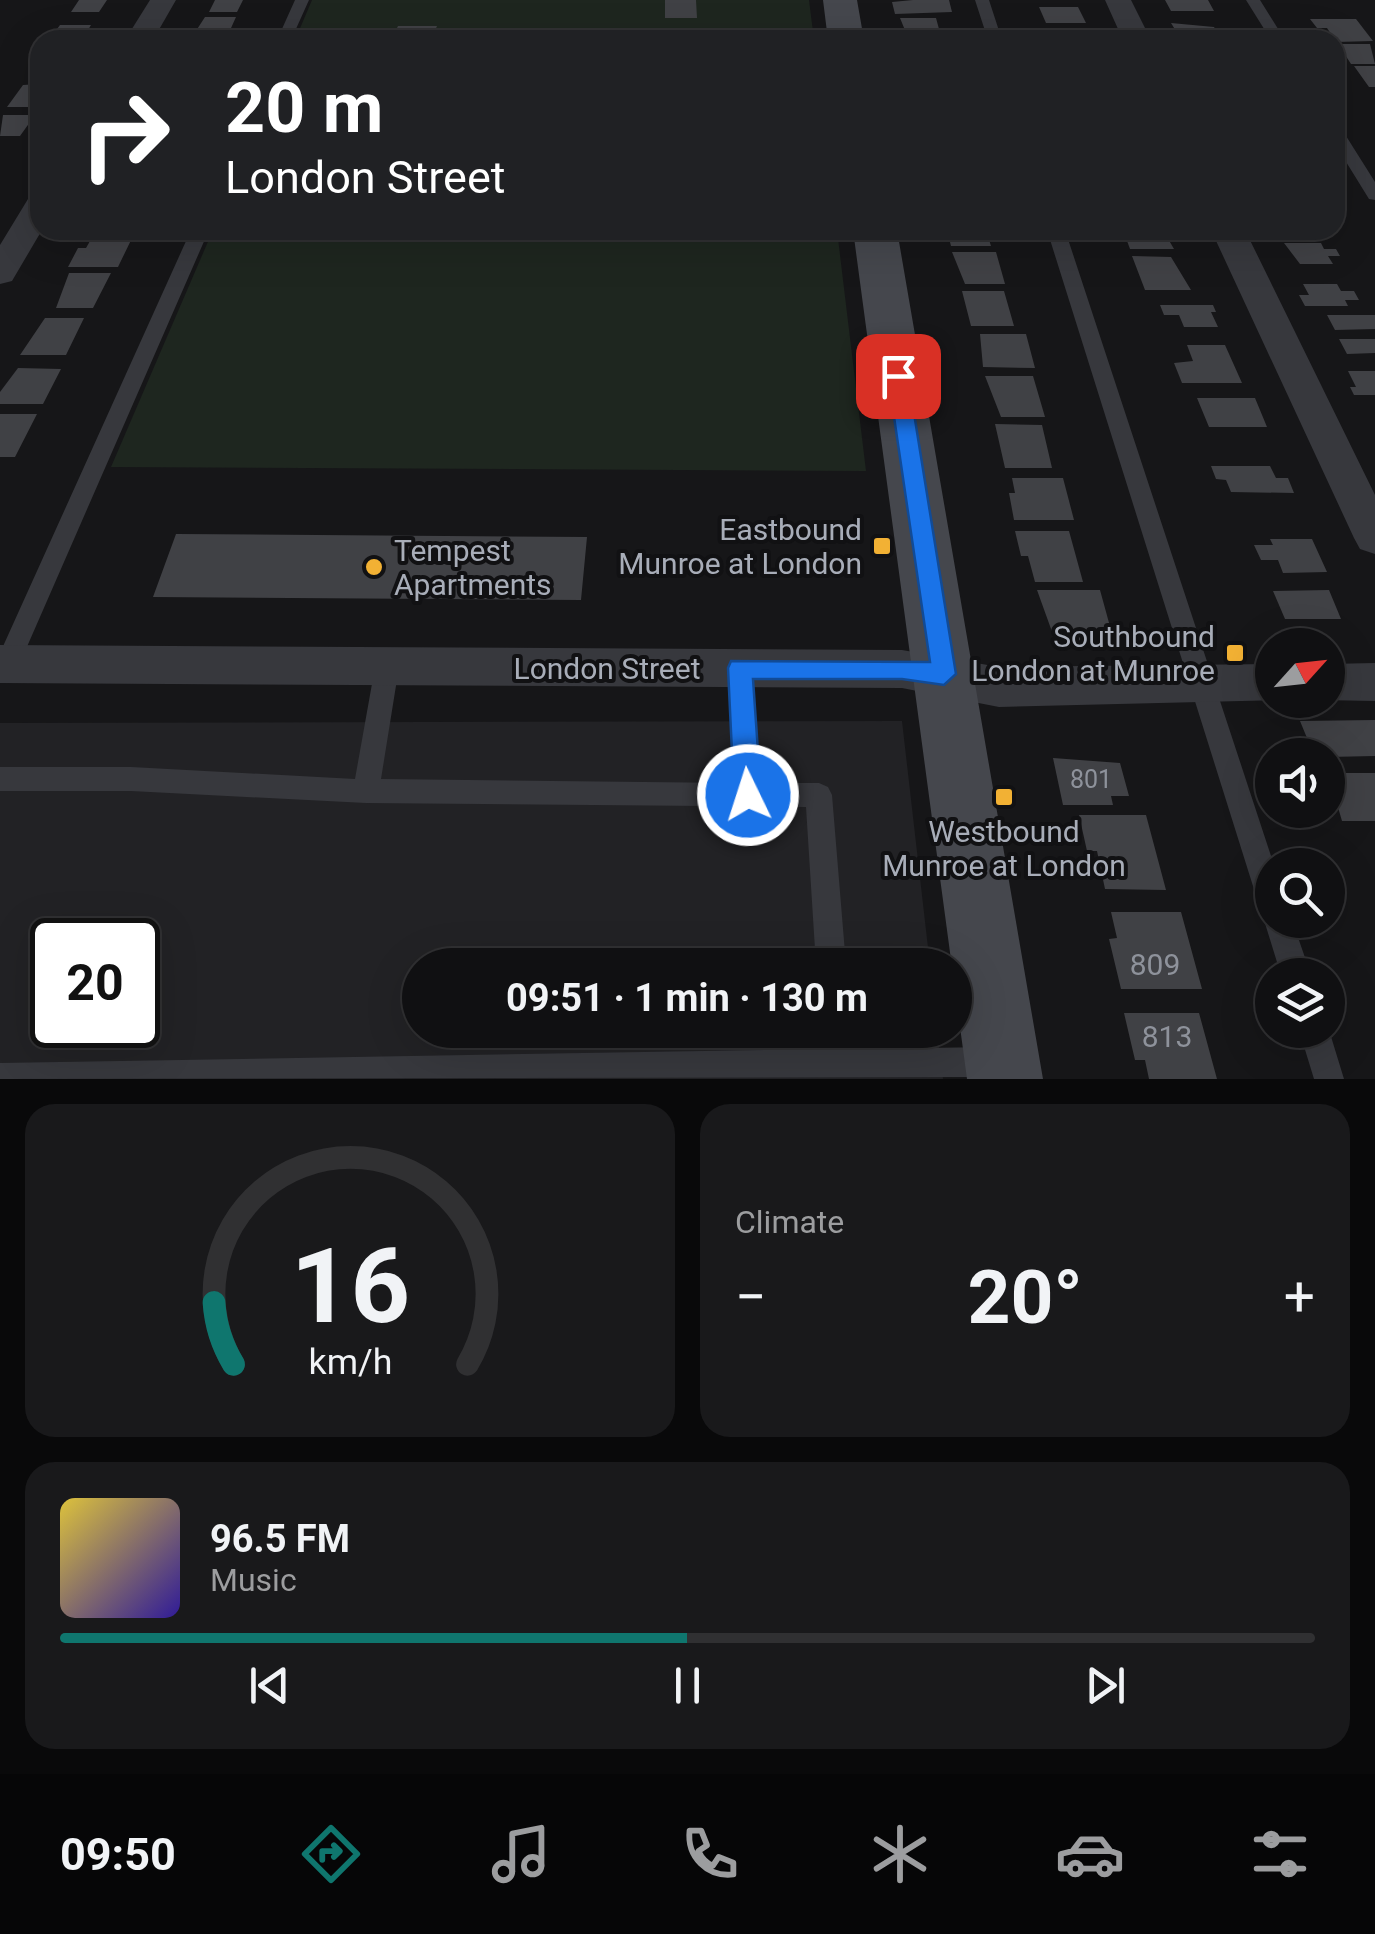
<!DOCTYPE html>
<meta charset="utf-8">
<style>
:root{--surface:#101012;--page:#19191b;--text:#f1f3f6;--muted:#9c9d9f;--line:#303032;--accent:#0f766e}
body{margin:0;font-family:Roboto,sans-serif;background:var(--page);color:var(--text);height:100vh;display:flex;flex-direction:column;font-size:38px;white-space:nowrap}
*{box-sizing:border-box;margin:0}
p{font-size:32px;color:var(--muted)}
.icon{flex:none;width:55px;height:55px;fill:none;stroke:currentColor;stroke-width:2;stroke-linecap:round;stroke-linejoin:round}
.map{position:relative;height:1079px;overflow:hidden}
.side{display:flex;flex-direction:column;gap:25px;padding:25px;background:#09090a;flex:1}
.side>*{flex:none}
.guide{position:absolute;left:30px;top:30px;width:1315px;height:210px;border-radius:30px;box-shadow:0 10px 40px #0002,0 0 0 2px var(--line);background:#202124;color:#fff;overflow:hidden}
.needle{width:65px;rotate:63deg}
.fabs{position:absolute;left:1255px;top:628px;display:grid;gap:20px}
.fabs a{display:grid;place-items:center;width:90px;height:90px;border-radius:50%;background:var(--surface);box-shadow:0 10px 40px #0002,0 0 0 2px var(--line);font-size:50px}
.speed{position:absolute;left:30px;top:918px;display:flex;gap:20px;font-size:50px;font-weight:700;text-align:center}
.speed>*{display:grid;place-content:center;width:130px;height:130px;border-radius:50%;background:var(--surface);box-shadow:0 10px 40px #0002,0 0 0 2px var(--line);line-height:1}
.speed .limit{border:5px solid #111;border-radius:15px;background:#fff;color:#111}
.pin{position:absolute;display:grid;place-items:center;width:85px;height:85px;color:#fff;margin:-42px;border-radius:20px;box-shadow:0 5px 15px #0006}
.me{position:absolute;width:110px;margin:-55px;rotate:356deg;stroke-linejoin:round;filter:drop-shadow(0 0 8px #0008)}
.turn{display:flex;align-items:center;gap:35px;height:210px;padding:0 30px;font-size:45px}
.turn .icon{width:130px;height:130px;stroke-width:2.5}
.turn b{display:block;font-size:70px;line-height:85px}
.big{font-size:75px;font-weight:700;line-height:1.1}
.side .card{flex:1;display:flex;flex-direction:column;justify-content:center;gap:15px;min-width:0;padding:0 35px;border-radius:30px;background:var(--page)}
.side .dial{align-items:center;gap:0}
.dial svg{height:260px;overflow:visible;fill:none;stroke:var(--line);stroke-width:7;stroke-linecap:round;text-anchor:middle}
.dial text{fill:var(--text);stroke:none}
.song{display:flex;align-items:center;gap:30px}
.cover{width:120px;height:120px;border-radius:15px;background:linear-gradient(135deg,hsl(50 70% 55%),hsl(250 70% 35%))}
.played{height:10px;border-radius:5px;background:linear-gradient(90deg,var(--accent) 50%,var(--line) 50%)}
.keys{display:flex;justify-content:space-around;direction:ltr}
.heat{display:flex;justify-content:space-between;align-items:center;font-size:55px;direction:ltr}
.side .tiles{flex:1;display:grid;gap:25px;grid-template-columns:1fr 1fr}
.card:last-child{grid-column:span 2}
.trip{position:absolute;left:402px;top:948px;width:570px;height:100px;border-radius:50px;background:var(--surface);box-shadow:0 10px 40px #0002,0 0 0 2px var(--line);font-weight:700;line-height:100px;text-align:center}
.menu{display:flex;height:160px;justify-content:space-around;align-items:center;background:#060607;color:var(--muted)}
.menu .icon{width:70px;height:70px}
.menu .current{color:var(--accent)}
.menu b{font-size:45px;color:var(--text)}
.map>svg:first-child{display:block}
.built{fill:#222225;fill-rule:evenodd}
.green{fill:#1e261f}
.building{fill:#404145}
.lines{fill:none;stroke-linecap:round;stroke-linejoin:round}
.lane{fill:#37383d;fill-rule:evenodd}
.street{fill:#37383d;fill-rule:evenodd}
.secondary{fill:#45474d;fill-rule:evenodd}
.route{fill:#1a73e8;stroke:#114b97;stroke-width:2.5}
.poi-dot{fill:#f2b134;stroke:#111113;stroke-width:4}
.labels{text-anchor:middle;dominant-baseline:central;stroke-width:8;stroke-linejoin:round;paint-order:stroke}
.number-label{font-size:25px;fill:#8e929b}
.poi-label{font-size:30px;fill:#a8adb8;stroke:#111113;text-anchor:end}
.street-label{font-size:30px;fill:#a8adb8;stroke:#111113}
.near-number-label{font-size:30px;fill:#8e929b}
</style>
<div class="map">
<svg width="1375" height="1079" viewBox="0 0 1375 1079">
<rect width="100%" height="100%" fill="#161618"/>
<path class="built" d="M 902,721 L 930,965 L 420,965 L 420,1030 L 937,1030 L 943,1079 L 0,1079 L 0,723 ZM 52,940 L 138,940 L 138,1025 L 52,1025 Z"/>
<path class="green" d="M 312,0 L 809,0 L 814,40 L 295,40 Z
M 213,230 L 837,230 L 866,471 L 111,467 Z"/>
<path class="building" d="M 79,0 L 107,0 L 99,12 L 71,12 Z
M 215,0 L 243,0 L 237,12 L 209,12 Z
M 665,0 L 696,0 L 697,18 L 665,18 Z
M 913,0 L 949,0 L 952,12 L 895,14 L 892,2 Z
M 1165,0 L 1208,0 L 1214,11 L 1171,11 Z
M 1039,7 L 1078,7 L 1086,23 L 1046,23 Z
M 205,17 L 236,17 L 227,37 L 192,37 Z
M 900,18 L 936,18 L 942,40 L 909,40 Z
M 1310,19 L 1356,19 L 1373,41 L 1336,42 L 1327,28 L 1317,28 Z
M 1171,23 L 1214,27 L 1222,40 L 1179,36 Z
M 60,25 L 91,25 L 82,40 L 49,40 Z
M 398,26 L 437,26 L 434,33 L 395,32 Z
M 681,28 L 720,29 L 720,35 L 681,35 Z
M 1031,31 L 1073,32 L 1081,40 L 1034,40 Z
M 1338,44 L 1370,44 L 1375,64 L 1351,64 Z
M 1354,66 L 1375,66 L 1375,87 L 1369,87 Z
M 40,84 L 40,107 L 7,107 L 23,85 Z
M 3,115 L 35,115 L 20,136 L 0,136 Z
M 947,230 L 986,230 L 991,246 L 951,246 Z
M 1123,230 L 1163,230 L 1174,249 L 1130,249 Z
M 94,234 L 134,234 L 118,267 L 68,267 L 78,248 L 86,248 Z
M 1284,243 L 1321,243 L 1324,249 L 1336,249 L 1340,256 L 1328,256 L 1333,264 L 1300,264 Z
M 952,252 L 996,252 L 1005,284 L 965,284 Z
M 1132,256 L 1171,257 L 1191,290 L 1145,290 Z
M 69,273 L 111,273 L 93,308 L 56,308 Z
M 1303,284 L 1337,284 L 1341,291 L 1354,291 L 1359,300 L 1345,300 L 1348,306 L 1305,306 L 1299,295 L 1309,295 Z
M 962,291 L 1004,291 L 1014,326 L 971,326 Z
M 1160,305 L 1213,305 L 1216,312 L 1211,312 L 1218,327 L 1184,327 L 1179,315 L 1164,315 Z
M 1327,315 L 1375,315 L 1375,329 L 1335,330 Z
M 45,318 L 84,318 L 66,355 L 20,355 Z
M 980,334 L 1026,334 L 1035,368 L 983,367 Z
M 1339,339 L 1375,339 L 1375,353 L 1347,354 Z
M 1187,345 L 1225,345 L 1242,383 L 1182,383 L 1174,363 L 1193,361 Z
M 18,368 L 61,369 L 43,404 L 0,404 L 0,392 Z
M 1348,371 L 1375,371 L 1375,395 L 1354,395 L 1350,387 L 1356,387 Z
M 985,376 L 1033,376 L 1045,417 L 1001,417 Z
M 1197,398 L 1255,398 L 1267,427 L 1209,427 Z
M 0,414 L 37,414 L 15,457 L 0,457 Z
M 995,424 L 1042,425 L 1052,468 L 1005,468 Z
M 1211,466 L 1270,466 L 1276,478 L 1288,478 L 1294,493 L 1231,492 L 1226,480 L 1216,479 Z
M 1012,478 L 1063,478 L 1074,520 L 1014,520 L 1009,493 L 1015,493 Z
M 1015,531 L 1069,531 L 1083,582 L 1035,582 L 1028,556 L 1021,556 Z
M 176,534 L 587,537 L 581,600 L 153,597 Z
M 1270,539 L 1312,539 L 1327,572 L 1283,573 L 1278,560 L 1261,560 L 1254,545 L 1273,545 Z
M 1037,590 L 1100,590 L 1114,641 L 1055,640 Z
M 1329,590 L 1341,619 L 1285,619 L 1273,591 Z
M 1375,720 L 1375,756 L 1328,757 L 1314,755 L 1300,721 Z
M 1053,758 L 1120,763 L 1129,796 L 1111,796 L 1113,805 L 1063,805 Z
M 1328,773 L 1375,773 L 1375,821 L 1342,821 Z
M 1079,815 L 1146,815 L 1166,890 L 1105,889 L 1097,851 L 1087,851 Z
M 1111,912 L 1181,912 L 1202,989 L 1121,989 L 1109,939 L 1117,938 Z
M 1124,1013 L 1199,1013 L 1217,1079 L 1149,1079 L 1145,1060 L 1135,1060 Z"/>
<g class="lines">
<path class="lane" d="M 295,0 L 309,0 L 291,40 L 277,40 Z
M 975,0 L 989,0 L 1002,40 L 988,40 Z
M 1246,0 L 1260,0 L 1285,40 L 1271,40 Z
M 1335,126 L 1341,128 L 1375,182 L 1375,200 L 1369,199 L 1335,144 Z
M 191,230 L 209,230 L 19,665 L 16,672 L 0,673 L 0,653 Z
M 1047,230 L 1065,230 L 1274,865 L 1272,920 L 1292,920 L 1311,975 L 1281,975 L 1264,920 L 1267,913 L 1258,902 Z
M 387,657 L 396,660 L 399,667 L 381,779 L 734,783 L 728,668 L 731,661 L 740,658 L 749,661 L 752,668 L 760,783 L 819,783 L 828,787 L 832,795 L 846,965 L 816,965 L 806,807 L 366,803 L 131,791 L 0,791 L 0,767 L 131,767 L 355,779 L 375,667 L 378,660 Z
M 1328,1026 L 1329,1030 L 1344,1079 L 1314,1079 L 1299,1030 L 1328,1030 Z
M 821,1030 L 851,1030 L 853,1049 L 994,1047 L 1005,1051 L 1009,1062 L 1005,1073 L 994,1077 L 0,1079 L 0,1063 L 822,1049 Z"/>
<path class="street" d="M 150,0 L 176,0 L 153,40 L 125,40 Z
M 1105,0 L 1131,0 L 1151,40 L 1123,40 Z
M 40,196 L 42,230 L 12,281 L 0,284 L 0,245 L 28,199 Z
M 1211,230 L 1245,230 L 1375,495 L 1375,554 L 1360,549 L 1354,538 Z
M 0,645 L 902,650 L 999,667 L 1272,664 L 1272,700 L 1279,700 L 999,707 L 902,688 L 0,683 Z
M 1375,663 L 1375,701 L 1321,700 L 1328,700 L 1328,664 Z"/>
<path class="secondary" d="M 823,0 L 857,0 L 864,40 L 828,40 Z
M 853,230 L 897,230 L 1043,1079 L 967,1079 Z"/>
</g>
<path class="route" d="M 898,370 L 908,376 L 956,674 L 944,685 L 902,679 L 753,679 L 761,795 L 757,803 L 748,807 L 738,803 L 734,795 L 728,668 L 731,661 L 930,662 L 888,376 Z"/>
<g class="poi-dot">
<rect x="872" y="536" width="20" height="20" rx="5"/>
<circle cx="374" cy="567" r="10"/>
<rect x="1225" y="643" width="20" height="20" rx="5"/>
<rect x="994" y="787" width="20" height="20" rx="5"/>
</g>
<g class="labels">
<g class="number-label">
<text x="1091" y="779">801</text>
</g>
<g class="poi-label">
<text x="862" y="529">Eastbound<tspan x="862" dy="34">Munroe at London</tspan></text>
<text x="394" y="550" text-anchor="start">Tempest<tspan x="394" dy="34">Apartments</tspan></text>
<text x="1215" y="636">Southbound<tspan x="1215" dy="34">London at Munroe</tspan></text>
<text x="1004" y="831" text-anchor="middle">Westbound<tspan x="1004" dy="34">Munroe at London</tspan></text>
</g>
<g class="street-label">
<text x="607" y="668">London Street</text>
</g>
<g class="near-number-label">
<text x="1155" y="964">809</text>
<text x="1167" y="1036">813</text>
</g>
</g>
</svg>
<div class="fabs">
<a><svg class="needle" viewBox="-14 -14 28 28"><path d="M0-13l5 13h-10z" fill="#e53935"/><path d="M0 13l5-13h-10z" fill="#9c9d9f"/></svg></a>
<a><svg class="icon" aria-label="sound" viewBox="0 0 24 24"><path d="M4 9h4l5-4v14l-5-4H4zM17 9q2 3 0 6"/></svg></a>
<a><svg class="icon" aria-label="search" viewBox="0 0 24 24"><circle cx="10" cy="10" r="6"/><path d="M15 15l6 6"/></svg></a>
<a><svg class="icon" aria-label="layers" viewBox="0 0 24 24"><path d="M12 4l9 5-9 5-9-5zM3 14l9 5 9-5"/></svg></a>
</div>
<div class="speed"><div class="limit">20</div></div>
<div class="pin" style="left:898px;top:376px;background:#d93025"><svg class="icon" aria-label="arrive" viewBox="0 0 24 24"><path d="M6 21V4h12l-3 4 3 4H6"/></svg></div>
<svg class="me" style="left:748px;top:795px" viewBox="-20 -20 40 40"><circle r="17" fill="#1a73e8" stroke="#fff" stroke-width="3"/><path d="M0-11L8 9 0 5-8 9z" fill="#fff"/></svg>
<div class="trip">09:51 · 1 min · 130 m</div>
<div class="guide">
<div class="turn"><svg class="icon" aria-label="right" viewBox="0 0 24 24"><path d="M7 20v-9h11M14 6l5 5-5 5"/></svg><div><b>20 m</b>London Street</div></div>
</div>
</div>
<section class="side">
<div class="tiles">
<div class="card dial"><svg viewBox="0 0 100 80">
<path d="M14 69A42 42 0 1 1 86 69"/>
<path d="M14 69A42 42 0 0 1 8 50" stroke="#0f766e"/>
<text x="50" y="56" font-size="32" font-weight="700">16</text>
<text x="50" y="72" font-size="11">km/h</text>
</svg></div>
<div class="card"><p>Climate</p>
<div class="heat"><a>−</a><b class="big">20°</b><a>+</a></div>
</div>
<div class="card">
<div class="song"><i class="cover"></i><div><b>96.5 FM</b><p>Music</p></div></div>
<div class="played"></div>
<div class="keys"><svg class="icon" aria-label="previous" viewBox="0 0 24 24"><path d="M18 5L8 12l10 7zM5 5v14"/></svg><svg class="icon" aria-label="pause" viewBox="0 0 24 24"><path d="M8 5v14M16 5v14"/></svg><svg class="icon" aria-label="next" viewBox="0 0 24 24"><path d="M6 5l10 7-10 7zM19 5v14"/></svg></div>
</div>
</div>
</section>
<nav class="menu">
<b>09:50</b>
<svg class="icon current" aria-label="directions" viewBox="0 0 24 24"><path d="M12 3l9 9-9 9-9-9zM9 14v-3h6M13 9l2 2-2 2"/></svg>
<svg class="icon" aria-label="music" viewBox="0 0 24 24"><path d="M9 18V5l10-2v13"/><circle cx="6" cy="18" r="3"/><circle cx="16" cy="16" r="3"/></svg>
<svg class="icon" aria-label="phone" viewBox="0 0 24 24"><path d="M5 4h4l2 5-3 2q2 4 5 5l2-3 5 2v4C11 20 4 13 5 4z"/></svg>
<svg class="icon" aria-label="climate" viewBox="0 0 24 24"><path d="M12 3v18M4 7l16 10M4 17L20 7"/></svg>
<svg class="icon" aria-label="car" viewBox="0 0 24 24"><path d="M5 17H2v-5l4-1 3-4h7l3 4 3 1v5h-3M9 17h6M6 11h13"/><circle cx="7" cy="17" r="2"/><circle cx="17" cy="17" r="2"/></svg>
<svg class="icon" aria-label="filters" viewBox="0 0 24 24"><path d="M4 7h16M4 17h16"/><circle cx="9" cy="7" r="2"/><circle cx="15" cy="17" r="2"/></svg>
</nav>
